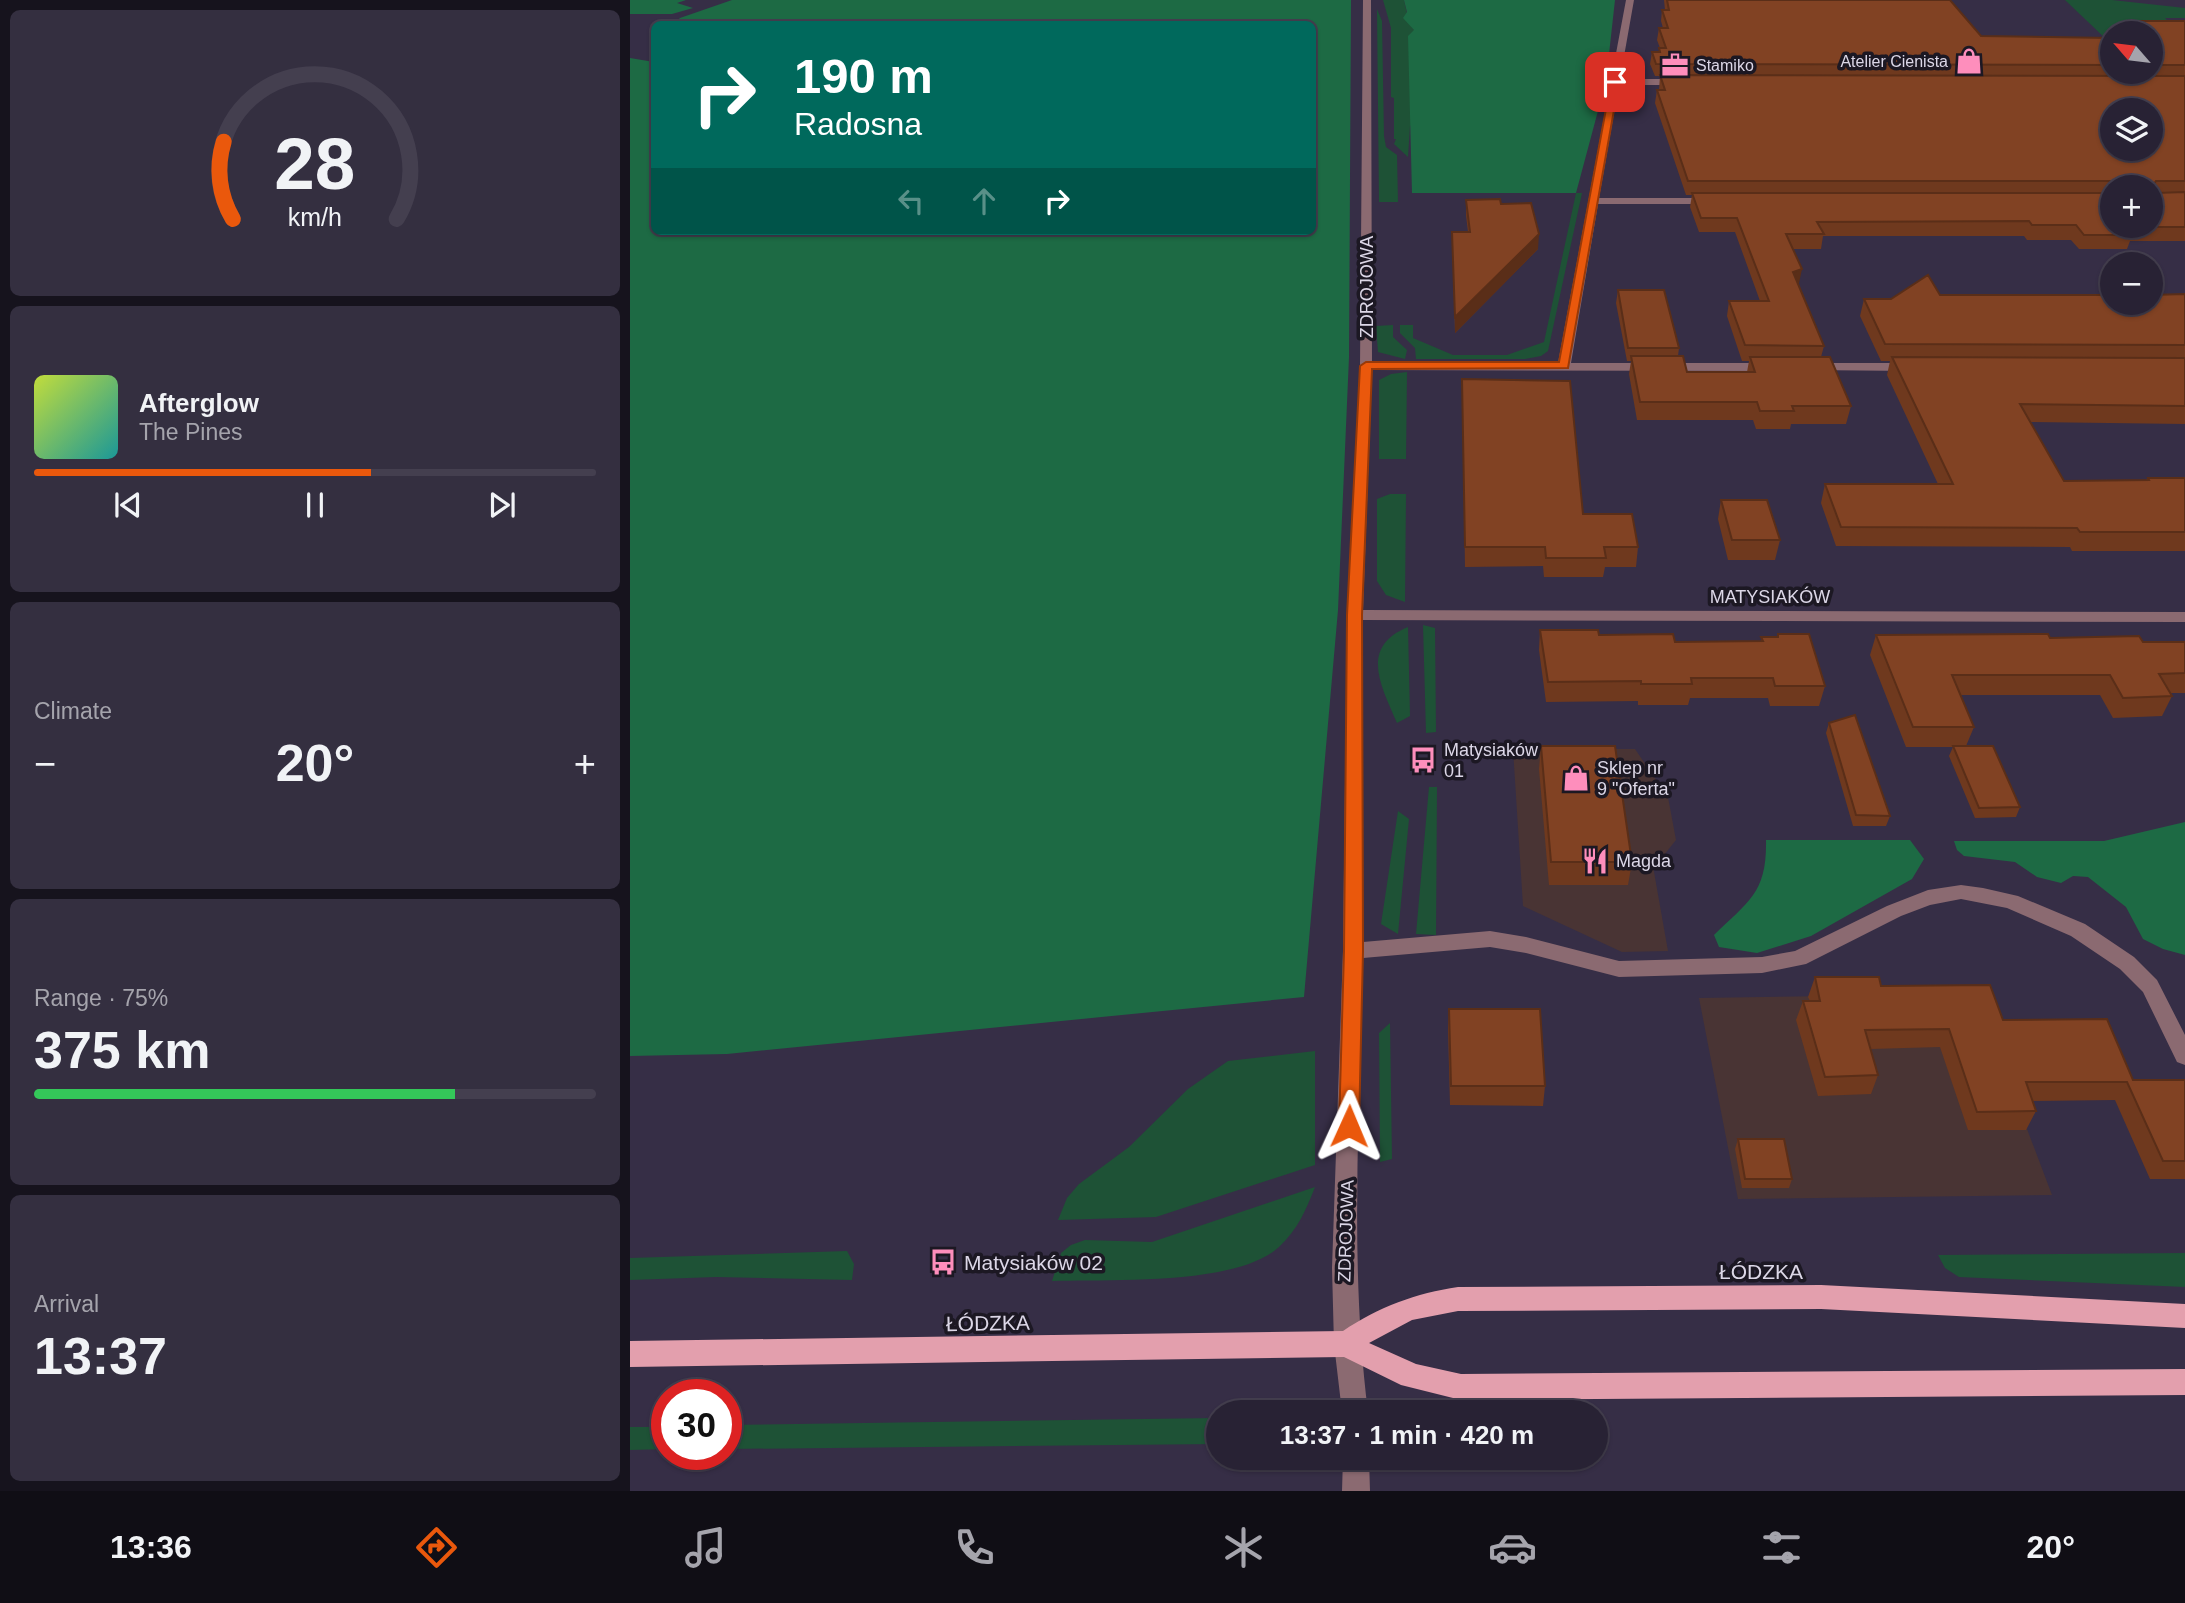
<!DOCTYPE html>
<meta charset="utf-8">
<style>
:root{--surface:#282234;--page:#342f40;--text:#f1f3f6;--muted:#a5a4ac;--line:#443f4f;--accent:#ea580c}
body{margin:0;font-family:Arial,sans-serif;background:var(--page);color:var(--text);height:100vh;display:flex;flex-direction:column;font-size:26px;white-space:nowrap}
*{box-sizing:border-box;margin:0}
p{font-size:23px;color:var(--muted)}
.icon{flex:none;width:38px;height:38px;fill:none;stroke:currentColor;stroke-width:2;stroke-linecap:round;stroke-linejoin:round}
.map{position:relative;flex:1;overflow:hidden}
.panel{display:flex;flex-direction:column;gap:10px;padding:10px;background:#16131d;width:630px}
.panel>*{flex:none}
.top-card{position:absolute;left:21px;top:21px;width:665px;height:214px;border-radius:10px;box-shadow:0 2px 5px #0004,0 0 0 2px var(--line);background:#00695c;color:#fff;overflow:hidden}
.needle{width:46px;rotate:298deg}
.controls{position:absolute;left:1470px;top:21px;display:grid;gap:14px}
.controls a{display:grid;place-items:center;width:63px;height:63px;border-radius:50%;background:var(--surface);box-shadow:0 2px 5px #0004,0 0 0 2px var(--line);font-size:35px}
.speed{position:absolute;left:21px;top:1379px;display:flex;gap:14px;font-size:35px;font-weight:700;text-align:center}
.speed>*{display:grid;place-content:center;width:91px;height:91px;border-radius:50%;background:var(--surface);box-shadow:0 2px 5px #0004,0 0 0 2px var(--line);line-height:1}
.speed .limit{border:10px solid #d22;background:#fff;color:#111}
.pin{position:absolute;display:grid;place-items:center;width:60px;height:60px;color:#fff;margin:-30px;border-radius:14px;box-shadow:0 4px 10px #0006}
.me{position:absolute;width:77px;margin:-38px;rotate:1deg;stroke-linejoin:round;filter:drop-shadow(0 0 5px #0008)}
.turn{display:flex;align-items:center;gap:24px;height:147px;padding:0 28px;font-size:32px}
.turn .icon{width:91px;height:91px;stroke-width:2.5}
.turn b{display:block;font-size:49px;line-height:60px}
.lanes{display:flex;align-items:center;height:66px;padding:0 28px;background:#0003;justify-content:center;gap:35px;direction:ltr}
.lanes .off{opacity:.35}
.big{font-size:52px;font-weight:600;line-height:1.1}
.panel .tile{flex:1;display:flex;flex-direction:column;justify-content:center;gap:10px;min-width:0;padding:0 24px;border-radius:10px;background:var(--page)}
.panel .dial{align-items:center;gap:0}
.dial svg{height:182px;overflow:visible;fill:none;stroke:var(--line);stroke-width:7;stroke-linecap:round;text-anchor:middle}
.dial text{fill:var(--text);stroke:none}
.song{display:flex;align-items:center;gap:21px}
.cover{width:84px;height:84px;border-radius:10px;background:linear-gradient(135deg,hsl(70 70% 55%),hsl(180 70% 35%))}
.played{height:7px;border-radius:4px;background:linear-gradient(90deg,var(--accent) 60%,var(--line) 60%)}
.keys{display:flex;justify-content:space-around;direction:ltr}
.heat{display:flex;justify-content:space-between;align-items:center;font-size:38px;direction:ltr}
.charge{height:10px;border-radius:5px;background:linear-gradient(90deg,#34c759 75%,var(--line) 0)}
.trip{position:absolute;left:576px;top:1400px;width:402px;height:70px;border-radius:35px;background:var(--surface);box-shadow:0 2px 5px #0004,0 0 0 2px var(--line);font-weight:600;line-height:70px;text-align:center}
.tabs{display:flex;height:112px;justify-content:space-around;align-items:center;background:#100e15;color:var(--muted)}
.tabs .icon{width:49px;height:49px}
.tabs .current{color:var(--accent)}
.tabs b{font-size:32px;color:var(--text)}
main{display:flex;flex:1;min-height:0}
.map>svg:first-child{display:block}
.commercial{fill:#493434}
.green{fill:#1e5236}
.forest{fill:#1d6a44}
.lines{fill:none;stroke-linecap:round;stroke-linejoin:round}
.minor{fill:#8b6a71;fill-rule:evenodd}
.major{fill:#e39fad;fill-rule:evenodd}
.wall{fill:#6f391e;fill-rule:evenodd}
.shaded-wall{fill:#5a2e18}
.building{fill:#814223;stroke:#5a2e18;stroke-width:2;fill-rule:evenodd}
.route{fill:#ea580c;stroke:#983908;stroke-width:2}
.labels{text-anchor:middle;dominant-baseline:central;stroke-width:7;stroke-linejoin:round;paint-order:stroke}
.far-poi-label{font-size:16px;fill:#dcd7e7;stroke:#1c1823;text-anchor:end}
.street-label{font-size:18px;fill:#dcd7e7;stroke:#1c1823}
.poi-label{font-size:18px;fill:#dcd7e7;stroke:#1c1823;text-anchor:start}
.near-poi-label{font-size:21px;fill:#dcd7e7;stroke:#1c1823;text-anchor:start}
.near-street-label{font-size:21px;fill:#dcd7e7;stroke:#1c1823}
</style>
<main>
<section class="panel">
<div class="tile dial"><svg viewBox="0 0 100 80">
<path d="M14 69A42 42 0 1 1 86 69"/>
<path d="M14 69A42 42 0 0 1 10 35" stroke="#ea580c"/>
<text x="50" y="56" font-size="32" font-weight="700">28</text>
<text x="50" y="72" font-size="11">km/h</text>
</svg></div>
<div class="tile">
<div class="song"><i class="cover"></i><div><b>Afterglow</b><p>The Pines</p></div></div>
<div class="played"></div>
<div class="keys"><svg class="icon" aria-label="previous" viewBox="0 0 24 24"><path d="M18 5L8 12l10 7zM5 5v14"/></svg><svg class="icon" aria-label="pause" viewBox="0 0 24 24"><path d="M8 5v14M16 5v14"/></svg><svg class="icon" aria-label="next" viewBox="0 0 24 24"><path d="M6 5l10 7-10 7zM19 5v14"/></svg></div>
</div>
<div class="tile"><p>Climate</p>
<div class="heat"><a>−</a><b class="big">20°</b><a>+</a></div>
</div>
<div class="tile"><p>Range · 75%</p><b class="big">375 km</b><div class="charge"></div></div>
<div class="tile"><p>Arrival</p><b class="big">13:37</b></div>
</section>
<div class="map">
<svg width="1555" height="1491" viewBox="0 0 1555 1491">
<rect width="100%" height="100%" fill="#362e46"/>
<path class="commercial" d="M 883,749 L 1005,749 L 1038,797 L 1046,840 L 1034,855 L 1021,855 L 1038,951 L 992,952 L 893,906 Z
M 1346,994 L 1422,1195 L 1108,1199 L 1069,998 Z"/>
<path class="green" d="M 753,0 L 774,0 L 779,23 L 784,30 L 784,89 L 780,94 L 783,123 L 780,126 L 778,157 L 764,144 L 766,139 L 764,139 L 764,98 L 761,97 L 761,28 Z
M 1435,0 L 1482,0 L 1555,8 L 1555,18 L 1535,18 L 1542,25 L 1482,33 L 1482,40 L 1476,39 Z
M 747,9 L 752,21 L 754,136 L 756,147 L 767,155 L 768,202 L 749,202 Z
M 946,193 L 952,193 L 918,351 L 911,356 L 895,359 L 786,359 L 785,348 L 770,333 L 770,325 L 783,325 L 783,338 L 823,355 L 877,355 L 914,342 Z
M 763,325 L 763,337 L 777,350 L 775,359 L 748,352 L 746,326 Z
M 777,372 L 776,459 L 749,459 L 749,380 L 761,374 Z
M 760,494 L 776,494 L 775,602 L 756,595 L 747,581 L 747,499 Z
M 793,625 L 805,628 L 806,732 L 796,733 Z
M 778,627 L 780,716 L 767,723 C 751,686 729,647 778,627 Z
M 799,787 L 807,787 L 806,935 L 786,934 Z
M 768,811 L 779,819 L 768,934 L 751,924 Z
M 760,1023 L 762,1159 L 750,1162 L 749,1033 Z
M 685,1051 L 685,1165 L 526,1217 L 428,1220 L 437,1198 L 449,1184 L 499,1147 L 558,1089 L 598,1061 Z
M 685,1187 C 676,1210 668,1229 649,1247 C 607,1286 479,1279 422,1281 L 431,1253 L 441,1245 L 455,1240 L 522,1242 Z
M 217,1251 L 224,1264 L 222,1280 L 86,1277 L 0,1280 L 0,1258 Z
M 1555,1253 L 1555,1287 L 1329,1277 L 1315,1268 L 1308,1255 Z
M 588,1418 L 588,1444 L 96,1449 L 96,1425 Z
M 0,1427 L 37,1427 L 37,1449 L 0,1450 Z"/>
<path class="forest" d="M 0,0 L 56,0 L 47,3 L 63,8 L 42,14 L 0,14 Z
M 102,0 L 721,0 L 719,357 L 708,610 L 674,997 L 97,1054 L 0,1056 L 0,58 L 24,62 L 24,231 L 682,231 L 682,24 L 43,24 L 50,18 Z
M 774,0 L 985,0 L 976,81 L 946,193 L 782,193 L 778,36 L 784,30 L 773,18 L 777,12 Z
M 1555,822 L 1555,955 L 1533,949 L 1513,939 L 1496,907 L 1458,877 L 1443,876 L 1431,883 L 1407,877 L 1385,862 L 1334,856 L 1327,850 L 1324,841 L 1474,841 Z
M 1136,840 L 1280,840 L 1294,859 L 1282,879 L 1181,936 L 1127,953 L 1089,947 L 1084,935 C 1119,901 1137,893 1136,840 Z"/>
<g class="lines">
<path class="minor" d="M 733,0 L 741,0 L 742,362 L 928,363 L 996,0 L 1004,0 L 990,79 L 1051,79 L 1056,82 L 1051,85 L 989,85 L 969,198 L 1083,198 L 1088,201 L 1083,204 L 968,204 L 941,363 L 1142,363 L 1148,367 L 1142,371 L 742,370 L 733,610 L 1555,612 L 1555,622 L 733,620 L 733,942 L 860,931 L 896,937 L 989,961 L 1132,957 L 1165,951 L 1257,906 L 1298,890 L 1331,885 L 1353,888 L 1388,896 L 1455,924 L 1504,957 L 1527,980 L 1555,1035 L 1555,1065 L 1547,1062 L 1513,992 L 1490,969 L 1441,936 L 1377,908 L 1331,899 L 1300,905 L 1271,916 L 1176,964 L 1132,973 L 989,977 L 896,953 L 860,947 L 733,958 C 730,1110 719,1261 738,1412 L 712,1412 L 704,1344 L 702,1268 L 713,951 L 717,615 L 730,366 Z
M 1181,363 L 1282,363 L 1288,367 L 1282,371 L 1177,370 L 1175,367 Z
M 713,1458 L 739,1458 L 740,1491 L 712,1491 Z"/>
<path class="major" d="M 1191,1285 L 1555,1304 L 1555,1328 L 1191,1309 L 828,1311 L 782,1320 L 739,1343 L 786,1364 L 831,1374 L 1555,1369 L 1555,1395 L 831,1400 L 771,1385 L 714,1357 L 0,1367 L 0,1341 L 713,1331 C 749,1307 786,1293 828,1287 Z"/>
</g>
<path class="wall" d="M 1034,0 L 1320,0 L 1351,36 L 1482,38 L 1482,72 L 1521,72 L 1521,33 L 1493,33 L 1497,21 L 1555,21 L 1555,241 L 1500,241 L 1497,249 L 1449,249 L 1441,240 L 1397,240 L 1394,236 L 1193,236 L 1191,249 L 1163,249 L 1168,284 L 1194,346 L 1191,357 L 1221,406 L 1216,424 L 1161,424 L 1160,429 L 1126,429 L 1123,420 L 1007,420 L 999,374 L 1001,361 L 997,361 L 986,303 L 988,290 L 1049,348 L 1048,356 L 1057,372 L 1117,372 L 1119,361 L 1112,361 L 1097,316 L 1099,301 L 1130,301 L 1105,232 L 1069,232 L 1060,207 L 1062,195 L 1056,195 L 1025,103 L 1027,90 L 1029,90 L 1030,76 L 1025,76 L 1020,64 L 1022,52 L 1029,52 L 1030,48 L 1027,40 L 1029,28 L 1033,28 L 1031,21 L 1032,10 L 1035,10 ZM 1482,187 L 1521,187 L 1482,226 Z
M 836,200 L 871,204 L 908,249 L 825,333 L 822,232 L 838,232 L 836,215 Z
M 1555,294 L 1555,424 L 1400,422 L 1434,481 L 1516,480 L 1518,478 L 1555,478 L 1555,551 L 1442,551 L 1440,547 L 1206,546 L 1191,503 L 1195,484 L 1308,484 L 1257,375 L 1260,361 L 1251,361 L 1230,316 L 1234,299 L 1261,299 L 1310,295 Z
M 832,379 L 953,514 L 1008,547 L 1006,567 L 975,567 L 973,577 L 914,577 L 913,566 L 835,567 Z
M 1091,500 L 1150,540 L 1145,560 L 1098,560 L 1088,519 Z
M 910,630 L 969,635 L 1045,642 L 1131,641 L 1131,637 L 1147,637 L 1148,634 L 1195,686 L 1189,706 L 1140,706 L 1138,698 L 1060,698 L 1058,705 L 1008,705 L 1008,701 L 916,702 L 909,650 Z
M 1246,635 L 1420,638 L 1513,642 L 1555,642 L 1555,693 L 1541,693 L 1542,696 L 1532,716 L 1483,718 L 1470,695 L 1331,695 L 1344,727 L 1336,746 L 1390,807 L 1386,817 L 1345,818 L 1319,756 L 1323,747 L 1276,747 L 1240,655 Z
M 1199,723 L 1260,816 L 1256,826 L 1223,826 L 1196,733 Z
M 911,746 L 1002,862 L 998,885 L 919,885 L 909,769 Z
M 1185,977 L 1251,986 L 1373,1020 L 1503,1080 L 1555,1080 L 1555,1179 L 1520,1179 L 1485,1100 L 1402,1101 L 1406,1111 L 1396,1130 L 1338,1130 L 1310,1047 L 1240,1049 L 1248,1075 L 1241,1094 L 1188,1096 L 1166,1020 L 1173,1001 L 1180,1001 L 1178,997 Z
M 819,1009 L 915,1086 L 913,1106 L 820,1105 L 818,1029 Z
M 1108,1139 L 1162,1179 L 1159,1188 L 1112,1188 L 1105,1149 Z"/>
<path class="shaded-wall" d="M 909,234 L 908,249 L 825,333 L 825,317 Z
M 1172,269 L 1169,283 L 1160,287 L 1163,272 Z"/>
<path class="building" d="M 1037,0 L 1320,0 L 1351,36 L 1482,38 L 1482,65 L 1026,64 L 1022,52 L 1030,52 L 1029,48 L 1036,48 L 1029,28 L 1038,28 L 1032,10 L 1039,10 Z
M 1497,21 L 1555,21 L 1555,65 L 1521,65 L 1521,33 L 1510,33 Z
M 1030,75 L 1555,76 L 1555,181 L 1526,181 L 1524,184 L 1526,193 L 1555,192 L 1555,227 L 1496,227 L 1502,235 L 1454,235 L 1446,225 L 1402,225 L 1399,221 L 1187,222 L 1194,234 L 1156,234 L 1172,269 L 1163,272 L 1194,346 L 1115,345 L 1099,301 L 1139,301 L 1107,218 L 1071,218 L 1062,193 L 1482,193 L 1482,226 L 1521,226 L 1521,187 L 1489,187 L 1490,184 L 1487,181 L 1058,181 L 1027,90 L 1035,90 ZM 1482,110 L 1521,110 L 1521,149 L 1482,149 Z
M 870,199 L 871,204 L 901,203 L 909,234 L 825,317 L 822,232 L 840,232 L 836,200 Z
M 1298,275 L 1310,295 L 1482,295 L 1482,303 L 1521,303 L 1521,295 L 1555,294 L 1555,345 L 1255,344 L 1234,299 L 1261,299 Z
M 988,290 L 1034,290 L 1049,348 L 998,348 Z
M 1001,356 L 1053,356 L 1057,372 L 1125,372 L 1120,357 L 1200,357 L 1221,406 L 1162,406 L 1164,411 L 1130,411 L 1127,402 L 1010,402 Z
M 1262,357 L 1555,358 L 1555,406 L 1390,404 L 1434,481 L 1519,480 L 1518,478 L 1555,478 L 1555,532 L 1450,532 L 1447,528 L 1211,527 L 1195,484 L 1323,484 Z
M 832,379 L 940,381 L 953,514 L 1002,514 L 1008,547 L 974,547 L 976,558 L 916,558 L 915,547 L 835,547 Z
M 1091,500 L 1137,500 L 1150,540 L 1102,540 Z
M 910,630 L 968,630 L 969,635 L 1043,634 L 1045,642 L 1133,641 L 1131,637 L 1148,637 L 1148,634 L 1179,634 L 1195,686 L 1145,686 L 1143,678 L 1061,678 L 1062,684 L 1011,684 L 1011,681 L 918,682 Z
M 1418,634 L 1420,638 L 1509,636 L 1513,642 L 1555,642 L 1555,673 L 1529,674 L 1542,696 L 1493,698 L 1480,675 L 1322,675 L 1344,727 L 1283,727 L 1246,635 Z
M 1225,715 L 1260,816 L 1226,815 L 1199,723 Z
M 911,746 L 985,746 L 1002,862 L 921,862 Z
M 1323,746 L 1363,746 L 1390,807 L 1349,808 Z
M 1185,977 L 1249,977 L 1251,986 L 1360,985 L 1373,1020 L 1477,1019 L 1503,1080 L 1555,1080 L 1555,1161 L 1533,1161 L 1497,1082 L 1396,1082 L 1406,1111 L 1347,1112 L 1319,1029 L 1235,1030 L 1248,1075 L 1195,1077 L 1173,1001 L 1190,1001 Z
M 819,1009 L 910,1009 L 915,1086 L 821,1086 Z
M 1108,1139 L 1154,1139 L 1162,1179 L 1115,1179 Z"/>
<path class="route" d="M 985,79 L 989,82 L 938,368 L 742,369 L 732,615 L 733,951 L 729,1126 L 726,1133 L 719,1136 L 712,1133 L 709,1126 L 714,951 L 717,615 L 730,366 L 736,362 L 929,362 L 981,82 Z"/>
<defs>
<g id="shop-bare" transform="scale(2.1)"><path d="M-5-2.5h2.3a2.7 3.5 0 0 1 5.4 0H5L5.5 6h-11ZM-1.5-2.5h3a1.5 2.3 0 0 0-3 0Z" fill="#fe8ebc" stroke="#1c1823" stroke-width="2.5" paint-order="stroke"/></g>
<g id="office-bare" transform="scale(2.1)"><path d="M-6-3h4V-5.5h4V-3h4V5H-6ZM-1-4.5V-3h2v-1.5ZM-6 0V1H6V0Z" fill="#fe8ebc" stroke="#1c1823" stroke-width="2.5" paint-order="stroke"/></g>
<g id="bus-bare" transform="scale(2.1)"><path d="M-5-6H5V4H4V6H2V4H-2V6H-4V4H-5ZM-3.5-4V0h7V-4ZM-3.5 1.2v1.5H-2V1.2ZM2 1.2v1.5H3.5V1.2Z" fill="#fe8ebc" stroke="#1c1823" stroke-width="2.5" paint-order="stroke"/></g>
<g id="restaurant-bare" transform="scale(2.1)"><path d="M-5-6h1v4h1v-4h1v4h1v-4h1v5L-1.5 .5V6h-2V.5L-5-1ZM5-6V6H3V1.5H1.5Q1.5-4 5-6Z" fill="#fe8ebc" stroke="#1c1823" stroke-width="2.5" paint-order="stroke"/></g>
</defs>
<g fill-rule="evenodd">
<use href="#shop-bare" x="1339" y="61"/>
<use href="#office-bare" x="1045" y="65"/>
<use href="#bus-bare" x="793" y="760"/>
<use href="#shop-bare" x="946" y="778"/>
<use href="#restaurant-bare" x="965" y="861"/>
<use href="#bus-bare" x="313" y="1262"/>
</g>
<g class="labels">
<g class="far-poi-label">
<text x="1318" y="61">Atelier Cienista</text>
<text x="1066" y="65" text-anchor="start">Stamiko</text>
</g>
<g class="street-label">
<text transform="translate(737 287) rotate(-90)">ZDROJOWA</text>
<text x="1140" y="597">MATYSIAKÓW</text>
<text transform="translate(716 1231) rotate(-88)">ZDROJOWA</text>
</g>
<g class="poi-label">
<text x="814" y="750">Matysiaków<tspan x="814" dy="21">01</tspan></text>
<text x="967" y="768">Sklep nr<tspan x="967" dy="21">9 "Oferta"</tspan></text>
<text x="986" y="861">Magda</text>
</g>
<g class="near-poi-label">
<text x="334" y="1262">Matysiaków 02</text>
</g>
<g class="near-street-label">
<text x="1131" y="1271">ŁÓDZKA</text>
<text transform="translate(358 1323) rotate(-1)">ŁÓDZKA</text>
</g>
</g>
</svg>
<div class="controls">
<a><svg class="needle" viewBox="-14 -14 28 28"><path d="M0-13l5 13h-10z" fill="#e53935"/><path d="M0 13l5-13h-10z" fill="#a5a4ac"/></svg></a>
<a><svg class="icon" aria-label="layers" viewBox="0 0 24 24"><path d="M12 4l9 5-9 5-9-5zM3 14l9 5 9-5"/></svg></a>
<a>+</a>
<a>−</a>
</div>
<div class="speed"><div class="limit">30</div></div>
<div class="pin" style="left:985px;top:82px;background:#d93025"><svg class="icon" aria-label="arrive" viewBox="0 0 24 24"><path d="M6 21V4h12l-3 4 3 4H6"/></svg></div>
<svg class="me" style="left:719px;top:1126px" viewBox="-20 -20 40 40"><path d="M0-17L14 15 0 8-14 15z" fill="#ea580c" stroke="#fff" stroke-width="4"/></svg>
<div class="trip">13:37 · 1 min · 420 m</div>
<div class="top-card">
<div class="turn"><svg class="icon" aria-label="right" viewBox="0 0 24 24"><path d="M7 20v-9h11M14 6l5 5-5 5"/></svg><div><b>190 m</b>Radosna</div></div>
<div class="lanes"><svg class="icon off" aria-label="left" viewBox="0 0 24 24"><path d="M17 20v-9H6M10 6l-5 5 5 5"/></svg><svg class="icon off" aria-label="ahead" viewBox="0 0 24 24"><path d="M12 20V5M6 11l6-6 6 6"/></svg><svg class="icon" aria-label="right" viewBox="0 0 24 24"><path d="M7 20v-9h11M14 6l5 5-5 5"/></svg></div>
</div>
</div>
</main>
<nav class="tabs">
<b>13:36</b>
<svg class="icon current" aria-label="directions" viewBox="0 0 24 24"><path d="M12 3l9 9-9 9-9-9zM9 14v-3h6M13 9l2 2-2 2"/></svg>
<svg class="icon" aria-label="music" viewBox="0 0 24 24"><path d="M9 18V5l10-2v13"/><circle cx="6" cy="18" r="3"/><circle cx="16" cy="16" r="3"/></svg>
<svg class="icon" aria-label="phone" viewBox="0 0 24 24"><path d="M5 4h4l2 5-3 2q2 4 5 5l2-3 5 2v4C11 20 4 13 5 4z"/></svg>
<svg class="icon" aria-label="climate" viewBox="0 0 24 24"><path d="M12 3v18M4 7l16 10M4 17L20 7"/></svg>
<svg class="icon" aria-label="car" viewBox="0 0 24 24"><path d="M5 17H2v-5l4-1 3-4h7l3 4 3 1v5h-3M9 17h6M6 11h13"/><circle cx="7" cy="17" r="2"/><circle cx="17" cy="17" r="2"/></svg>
<svg class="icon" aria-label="filters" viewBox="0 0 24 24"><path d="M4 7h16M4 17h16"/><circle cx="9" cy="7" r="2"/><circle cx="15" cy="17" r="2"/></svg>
<b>20°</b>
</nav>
